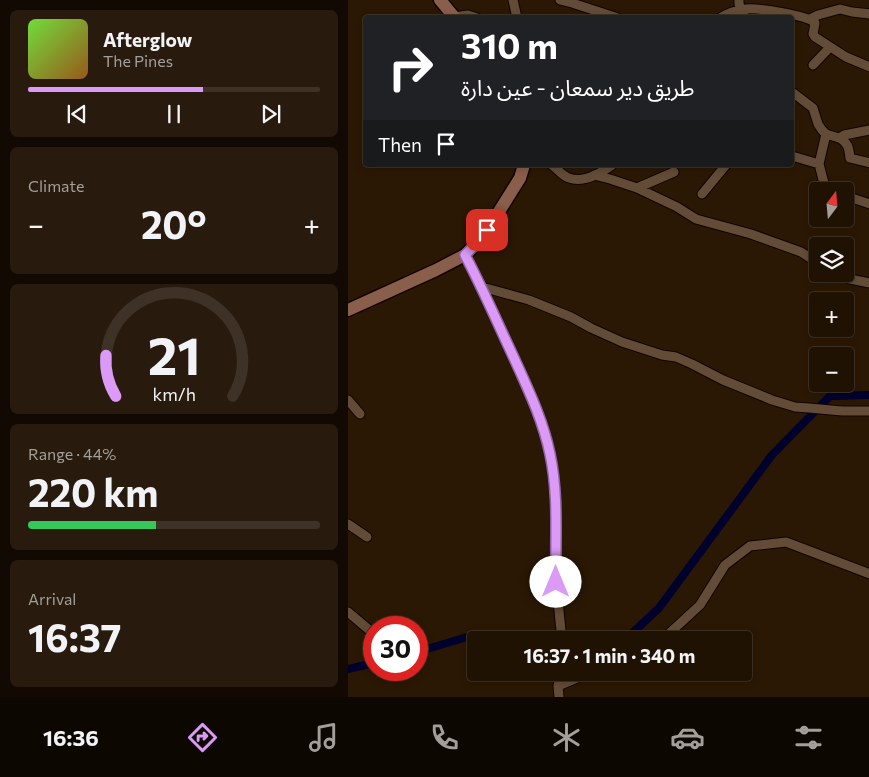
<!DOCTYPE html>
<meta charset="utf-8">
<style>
:root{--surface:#201203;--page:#281b0d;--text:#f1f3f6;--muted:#a29e9a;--line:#3d3225;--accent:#da9af6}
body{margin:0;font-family:Commissioner,"Noto Sans Arabic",sans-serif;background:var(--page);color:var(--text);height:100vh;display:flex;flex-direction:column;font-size:19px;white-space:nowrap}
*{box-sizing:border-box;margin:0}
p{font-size:16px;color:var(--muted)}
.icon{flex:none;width:28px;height:28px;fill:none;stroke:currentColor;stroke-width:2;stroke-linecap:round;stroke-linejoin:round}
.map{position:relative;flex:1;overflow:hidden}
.details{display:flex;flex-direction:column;gap:10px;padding:10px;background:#120a02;width:348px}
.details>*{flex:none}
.hud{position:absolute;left:15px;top:15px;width:431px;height:152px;border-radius:5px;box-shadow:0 2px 8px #0003,0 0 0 1px var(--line);background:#202124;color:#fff;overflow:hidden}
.needle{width:32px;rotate:16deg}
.buttons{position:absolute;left:461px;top:182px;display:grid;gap:10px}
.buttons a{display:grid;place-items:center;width:45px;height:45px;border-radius:5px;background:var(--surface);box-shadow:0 2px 8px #0003,0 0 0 1px var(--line);font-size:25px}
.speed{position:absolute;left:15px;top:616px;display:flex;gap:10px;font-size:25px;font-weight:700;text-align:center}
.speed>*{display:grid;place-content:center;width:65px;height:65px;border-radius:50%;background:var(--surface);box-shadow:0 2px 8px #0003,0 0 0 1px var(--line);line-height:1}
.speed .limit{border:8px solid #d22;background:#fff;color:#111}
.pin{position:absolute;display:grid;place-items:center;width:42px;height:42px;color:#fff;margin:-21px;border-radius:10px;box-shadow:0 2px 8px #0006}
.me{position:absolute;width:55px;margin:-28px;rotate:0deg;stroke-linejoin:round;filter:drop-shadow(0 0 4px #0008)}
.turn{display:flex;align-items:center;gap:18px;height:105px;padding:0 15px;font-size:22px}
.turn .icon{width:65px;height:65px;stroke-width:2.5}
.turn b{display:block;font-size:35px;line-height:42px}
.then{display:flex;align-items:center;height:48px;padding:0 15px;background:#0003;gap:10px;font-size:19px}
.big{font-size:38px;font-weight:700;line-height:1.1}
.details .widget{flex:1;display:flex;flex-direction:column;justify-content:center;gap:8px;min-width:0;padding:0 18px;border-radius:8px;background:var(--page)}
.details .dial{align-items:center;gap:0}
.dial svg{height:130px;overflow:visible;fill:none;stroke:var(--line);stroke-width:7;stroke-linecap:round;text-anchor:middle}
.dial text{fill:var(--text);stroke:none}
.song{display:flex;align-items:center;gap:15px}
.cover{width:60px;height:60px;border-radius:8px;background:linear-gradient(135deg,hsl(100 70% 55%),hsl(30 70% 35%))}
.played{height:5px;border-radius:2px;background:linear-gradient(90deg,var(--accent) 60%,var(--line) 60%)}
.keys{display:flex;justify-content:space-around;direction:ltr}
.heat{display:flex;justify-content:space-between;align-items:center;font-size:28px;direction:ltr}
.charge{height:8px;border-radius:4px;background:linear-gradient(90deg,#34c759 44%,var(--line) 0)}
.trip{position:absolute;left:119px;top:631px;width:285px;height:50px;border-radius:5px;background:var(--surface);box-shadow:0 2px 8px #0003,0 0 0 1px var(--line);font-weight:700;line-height:50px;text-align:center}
.menu{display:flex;height:80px;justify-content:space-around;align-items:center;background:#0d0701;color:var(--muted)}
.menu .icon{width:35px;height:35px}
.menu .selected{color:var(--accent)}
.menu b{font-size:22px;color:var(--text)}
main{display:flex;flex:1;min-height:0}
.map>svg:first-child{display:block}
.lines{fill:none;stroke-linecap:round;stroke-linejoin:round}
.canal{stroke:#00002d;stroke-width:8}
.minor-casing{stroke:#130300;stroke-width:11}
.secondary-casing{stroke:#130300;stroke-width:15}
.minor{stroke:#634c37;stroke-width:9}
.secondary{stroke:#895e4a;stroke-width:12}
.route-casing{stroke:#8e64a0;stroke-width:12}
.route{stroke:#da9af6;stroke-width:9}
</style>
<main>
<section class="details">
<div class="widget">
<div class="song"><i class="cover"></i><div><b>Afterglow</b><p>The Pines</p></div></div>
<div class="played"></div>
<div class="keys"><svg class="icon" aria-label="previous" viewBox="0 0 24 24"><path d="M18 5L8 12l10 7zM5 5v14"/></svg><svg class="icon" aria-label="pause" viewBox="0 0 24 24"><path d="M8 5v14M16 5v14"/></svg><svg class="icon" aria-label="next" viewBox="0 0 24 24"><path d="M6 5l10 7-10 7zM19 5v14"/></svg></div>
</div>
<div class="widget"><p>Climate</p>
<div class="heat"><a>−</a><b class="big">20°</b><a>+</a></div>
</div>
<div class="widget dial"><svg viewBox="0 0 100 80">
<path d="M14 69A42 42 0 1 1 86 69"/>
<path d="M14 69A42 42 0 0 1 8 44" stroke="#da9af6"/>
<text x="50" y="56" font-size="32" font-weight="700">21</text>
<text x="50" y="72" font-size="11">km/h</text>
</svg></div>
<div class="widget"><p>Range · 44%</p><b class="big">220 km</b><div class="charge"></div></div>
<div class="widget"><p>Arrival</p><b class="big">16:37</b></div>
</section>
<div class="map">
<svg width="522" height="697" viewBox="0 0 522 697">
<rect width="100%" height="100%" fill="#2b1804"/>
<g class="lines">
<path class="canal" d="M 277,640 L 311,608 L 424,455 L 482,396 L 522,395
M 69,652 L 129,634 L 142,636 L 150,640
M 0,669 L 26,663"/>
<g class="minor-casing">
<path id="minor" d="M 165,0 L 169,18
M 212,0 L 224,3 L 270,18
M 391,0 L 391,4 L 397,18
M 106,17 L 120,15 L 129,18
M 372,18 C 380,13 389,10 398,9 C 411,8 459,15 467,23 L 465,34 L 467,37 L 498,57 L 522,67
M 462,19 L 470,15 L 492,9 L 504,12 L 522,14
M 465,65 L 482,47
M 444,92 L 465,108 L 470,124 L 474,130 L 478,134 L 491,138
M 522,130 L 496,135 L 491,138 C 500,142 501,148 502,158 L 522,163
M 478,134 L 471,164 L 478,191 L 479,191
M 444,156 L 471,164
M 204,165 C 210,169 214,176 221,178 C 235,183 253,173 264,165
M 246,175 L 262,179 L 289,188 L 329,207 L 348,219 L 403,234 L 453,252 L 470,263
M 289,188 L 326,172
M 354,194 L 378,165
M 498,196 L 522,204
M 117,255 L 134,287 L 183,396 L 197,433 L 202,453 L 207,493 L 208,582 L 214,640
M 490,274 L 502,279 L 522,283
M 134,287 L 181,300 L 223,317 L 243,328 L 274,342 L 314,355 L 328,357 L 344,364 L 375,380 L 424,400 L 447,407 L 461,408 L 494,411 L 522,411
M 0,400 L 12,414
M 0,524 L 19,537
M 0,612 L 26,634
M 314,640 L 352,605 L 377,565 L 402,546 L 438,542 L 522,574
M 210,686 L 243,672
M 211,697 L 210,686 L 213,672"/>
</g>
<g class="secondary-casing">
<path id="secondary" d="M 92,0 L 107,18
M 0,310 L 88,270 L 117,255 L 130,242 L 147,218 L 172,178 L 176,165"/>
</g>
<use href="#minor" class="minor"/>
<use href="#secondary" class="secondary"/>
</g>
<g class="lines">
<g class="route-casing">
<path id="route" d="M 139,230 L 130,242 L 117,255 C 135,289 150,324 166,358 C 180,389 195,420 202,454 C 211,496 207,540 208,582"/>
</g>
<use href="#route" class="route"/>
</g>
</svg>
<div class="buttons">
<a><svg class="needle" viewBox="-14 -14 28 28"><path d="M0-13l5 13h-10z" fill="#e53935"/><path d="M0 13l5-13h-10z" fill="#a29e9a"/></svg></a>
<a><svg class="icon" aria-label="layers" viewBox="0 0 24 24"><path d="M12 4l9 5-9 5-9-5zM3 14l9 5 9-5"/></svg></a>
<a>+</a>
<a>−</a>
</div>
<div class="speed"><div class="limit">30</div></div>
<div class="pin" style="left:139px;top:230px;background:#d93025"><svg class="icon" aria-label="arrive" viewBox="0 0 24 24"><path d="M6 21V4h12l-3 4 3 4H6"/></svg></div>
<svg class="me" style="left:208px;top:582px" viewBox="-20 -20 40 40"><circle r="19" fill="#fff"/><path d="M0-13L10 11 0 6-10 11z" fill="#da9af6"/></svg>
<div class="trip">16:37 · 1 min · 340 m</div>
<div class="hud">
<div class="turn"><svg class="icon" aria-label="right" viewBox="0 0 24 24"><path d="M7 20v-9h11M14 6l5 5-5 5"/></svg><div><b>310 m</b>طريق دير سمعان - عين دارة</div></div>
<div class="then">Then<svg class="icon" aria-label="arrive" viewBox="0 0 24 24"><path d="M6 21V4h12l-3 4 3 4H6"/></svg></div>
</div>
</div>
</main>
<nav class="menu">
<b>16:36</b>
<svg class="icon selected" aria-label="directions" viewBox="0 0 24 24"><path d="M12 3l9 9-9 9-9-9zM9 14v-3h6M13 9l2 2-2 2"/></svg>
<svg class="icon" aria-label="music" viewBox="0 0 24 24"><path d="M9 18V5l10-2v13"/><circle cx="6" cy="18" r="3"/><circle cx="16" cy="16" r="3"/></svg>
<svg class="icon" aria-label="phone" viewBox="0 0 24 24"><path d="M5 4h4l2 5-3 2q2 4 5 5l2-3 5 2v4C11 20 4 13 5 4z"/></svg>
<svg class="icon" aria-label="climate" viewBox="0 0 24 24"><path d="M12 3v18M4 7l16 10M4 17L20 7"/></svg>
<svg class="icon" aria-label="car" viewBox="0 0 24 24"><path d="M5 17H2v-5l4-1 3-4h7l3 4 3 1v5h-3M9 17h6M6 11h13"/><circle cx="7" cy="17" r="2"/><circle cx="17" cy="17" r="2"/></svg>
<svg class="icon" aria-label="filters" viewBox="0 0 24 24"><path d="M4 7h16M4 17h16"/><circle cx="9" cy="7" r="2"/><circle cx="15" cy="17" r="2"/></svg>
</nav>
